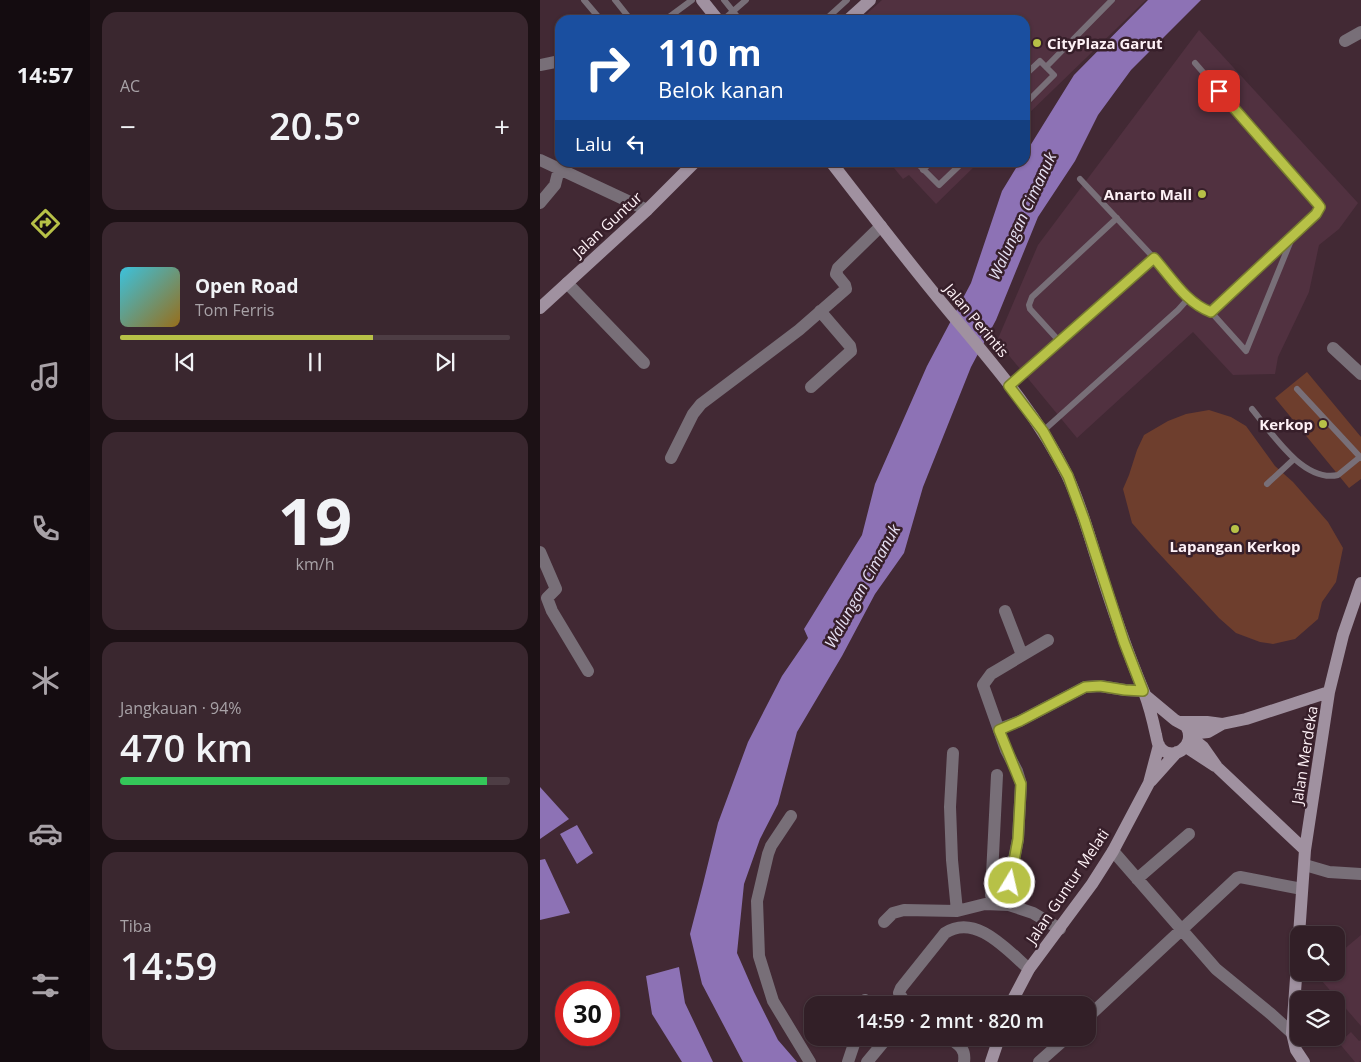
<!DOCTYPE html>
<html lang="id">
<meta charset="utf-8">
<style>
:root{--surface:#321f27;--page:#3a272f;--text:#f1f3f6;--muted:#a8a2a7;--line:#4d3d44;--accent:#b7c147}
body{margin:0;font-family:"Open Sans",sans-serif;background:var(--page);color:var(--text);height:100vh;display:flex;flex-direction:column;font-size:19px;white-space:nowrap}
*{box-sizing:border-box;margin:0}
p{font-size:16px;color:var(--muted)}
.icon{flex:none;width:28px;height:28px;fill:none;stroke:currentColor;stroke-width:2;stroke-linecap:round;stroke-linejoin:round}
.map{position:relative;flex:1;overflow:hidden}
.side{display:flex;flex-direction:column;gap:12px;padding:12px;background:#1c1115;width:450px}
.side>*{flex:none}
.guide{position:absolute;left:15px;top:15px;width:475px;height:152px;border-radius:15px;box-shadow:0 1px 4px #0004,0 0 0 1px var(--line);background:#1a4fa0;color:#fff;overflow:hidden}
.fabs{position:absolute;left:750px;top:926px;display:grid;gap:10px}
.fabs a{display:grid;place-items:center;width:55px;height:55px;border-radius:10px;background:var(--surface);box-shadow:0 1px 4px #0004,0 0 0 1px var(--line);font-size:25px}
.speed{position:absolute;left:15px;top:981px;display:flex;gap:10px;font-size:25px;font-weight:700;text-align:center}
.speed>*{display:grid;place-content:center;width:65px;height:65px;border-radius:50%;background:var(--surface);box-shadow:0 1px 4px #0004,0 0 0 1px var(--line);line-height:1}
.speed .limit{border:8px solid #d22;background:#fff;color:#111}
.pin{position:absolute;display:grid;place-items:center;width:42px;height:42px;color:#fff;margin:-21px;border-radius:10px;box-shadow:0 2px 8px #0006}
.me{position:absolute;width:55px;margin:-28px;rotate:9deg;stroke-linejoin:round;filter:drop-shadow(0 0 4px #0008)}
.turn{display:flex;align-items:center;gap:18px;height:105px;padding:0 20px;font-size:22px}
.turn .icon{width:65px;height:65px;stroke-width:2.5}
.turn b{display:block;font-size:35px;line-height:42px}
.then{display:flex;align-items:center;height:48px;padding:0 20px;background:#0003;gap:10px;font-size:19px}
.big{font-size:38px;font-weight:600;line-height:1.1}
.side .tile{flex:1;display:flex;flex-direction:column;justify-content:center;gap:8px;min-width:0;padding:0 18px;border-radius:15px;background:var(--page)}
.side .dial{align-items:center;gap:0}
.dial b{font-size:65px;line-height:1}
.song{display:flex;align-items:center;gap:15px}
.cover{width:60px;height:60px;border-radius:8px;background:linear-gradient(135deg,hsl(190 70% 55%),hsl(40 70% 35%))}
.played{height:5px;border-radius:2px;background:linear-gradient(90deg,var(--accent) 65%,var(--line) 65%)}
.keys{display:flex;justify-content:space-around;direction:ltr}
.heat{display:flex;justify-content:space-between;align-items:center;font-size:28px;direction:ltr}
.charge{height:8px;border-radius:4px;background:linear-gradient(90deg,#34c759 94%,var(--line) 0)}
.trip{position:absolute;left:264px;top:996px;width:292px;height:50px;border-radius:15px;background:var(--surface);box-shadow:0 1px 4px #0004,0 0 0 1px var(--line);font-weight:600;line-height:50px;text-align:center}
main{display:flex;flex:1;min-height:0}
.menu{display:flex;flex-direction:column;width:90px;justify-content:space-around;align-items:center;background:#140c10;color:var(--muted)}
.menu .icon{width:35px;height:35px}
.menu .current{color:var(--accent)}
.menu b{font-size:22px;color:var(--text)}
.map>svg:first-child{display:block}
.built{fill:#513140}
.green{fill:#6e3e2d}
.water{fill:#8d72b5}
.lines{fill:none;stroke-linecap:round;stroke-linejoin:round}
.lane{stroke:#786f78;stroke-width:6}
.street{stroke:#786f78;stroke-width:12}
.secondary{stroke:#a091a0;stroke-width:12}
.route-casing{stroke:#777d2e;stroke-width:12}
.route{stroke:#b7c147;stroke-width:9}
.poi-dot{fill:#b7c147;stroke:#371f2a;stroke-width:2}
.labels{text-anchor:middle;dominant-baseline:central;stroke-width:5;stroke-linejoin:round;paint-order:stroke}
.poi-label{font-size:15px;font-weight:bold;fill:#fef1f6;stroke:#371f2a;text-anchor:end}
.street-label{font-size:15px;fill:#fef1f6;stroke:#371f2a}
.water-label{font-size:16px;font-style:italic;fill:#e6e0f3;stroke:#371f2a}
</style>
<main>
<nav class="menu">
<b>14:57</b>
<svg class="icon current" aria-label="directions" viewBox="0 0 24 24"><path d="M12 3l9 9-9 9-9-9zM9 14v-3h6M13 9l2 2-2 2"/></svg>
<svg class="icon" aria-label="music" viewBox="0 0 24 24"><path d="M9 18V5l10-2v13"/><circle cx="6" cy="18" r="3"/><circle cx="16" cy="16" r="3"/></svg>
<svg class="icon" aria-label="phone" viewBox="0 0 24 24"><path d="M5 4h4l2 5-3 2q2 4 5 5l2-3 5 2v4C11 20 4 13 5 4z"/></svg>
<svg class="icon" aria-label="climate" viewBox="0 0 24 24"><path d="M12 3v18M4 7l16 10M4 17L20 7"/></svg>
<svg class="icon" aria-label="car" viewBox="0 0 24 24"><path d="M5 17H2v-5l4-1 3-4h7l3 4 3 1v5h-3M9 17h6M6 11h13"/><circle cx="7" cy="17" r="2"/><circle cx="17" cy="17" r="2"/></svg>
<svg class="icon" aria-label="filters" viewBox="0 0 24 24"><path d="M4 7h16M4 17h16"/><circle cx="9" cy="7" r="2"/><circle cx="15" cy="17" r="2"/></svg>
</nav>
<section class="side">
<div class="tile"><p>AC</p>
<div class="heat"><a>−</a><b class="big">20.5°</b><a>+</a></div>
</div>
<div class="tile">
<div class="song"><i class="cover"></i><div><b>Open Road</b><p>Tom Ferris</p></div></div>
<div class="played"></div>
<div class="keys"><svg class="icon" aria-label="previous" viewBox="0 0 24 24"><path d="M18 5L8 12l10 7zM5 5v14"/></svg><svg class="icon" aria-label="pause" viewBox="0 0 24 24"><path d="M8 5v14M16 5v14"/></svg><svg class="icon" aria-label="next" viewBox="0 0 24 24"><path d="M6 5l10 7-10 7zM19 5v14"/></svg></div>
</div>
<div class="tile dial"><b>19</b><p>km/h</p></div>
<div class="tile"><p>Jangkauan · 94%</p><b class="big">470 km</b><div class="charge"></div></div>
<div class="tile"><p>Tiba</p><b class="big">14:59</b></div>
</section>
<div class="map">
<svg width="821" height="1062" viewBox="0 0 821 1062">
<rect width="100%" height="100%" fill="#422934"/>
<path class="built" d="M 342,0 L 606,0 L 485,117 L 485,20 L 320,20 Z
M 659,30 L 818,203 L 799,229 L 779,245 L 769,292 L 738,357 L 735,374 L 693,375 L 653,332 L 537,438 L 457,341 L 498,245 Z
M 350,163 L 438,163 L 396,204 L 369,175 L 363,179 Z
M 821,935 L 821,1026 L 775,973 L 796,972 L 796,956 Z
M 811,1032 L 819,1041 L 821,1040 L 821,1060 L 819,1062 L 815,1062 L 799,1043 Z"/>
<path class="green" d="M 767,372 L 821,437 L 821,479 L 809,488 L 735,398 Z
M 669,410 L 691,417 L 706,426 L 735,466 L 753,482 L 788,522 L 803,548 L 796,582 L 782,602 L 778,619 L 755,639 L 733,644 L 720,642 L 696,633 L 679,618 L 613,547 L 592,523 L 583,489 L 589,475 L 597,450 L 604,435 L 628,421 L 646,414 Z"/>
<path class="water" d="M 608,0 L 661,0 L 591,70 L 558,115 L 535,161 L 498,217 L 456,320 L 431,367 L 383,487 L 364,553 L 335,594 L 302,656 L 257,732 L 238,804 L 220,839 L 204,884 L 197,953 L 214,992 L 238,1040 L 257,1062 L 203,1062 L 162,984 L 150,934 L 163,884 L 178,823 L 208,742 L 242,676 L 268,638 L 264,629 L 322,535 L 335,484 L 387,366 L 431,283 L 462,191 L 479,163 L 485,162 L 485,154 L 534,75 Z
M 0,787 L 29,819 L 0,839 Z
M 37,825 L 53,853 L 37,864 L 20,834 Z
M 5,859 L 30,913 L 0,920 L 0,860 Z
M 139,967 L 145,1003 L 173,1062 L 142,1062 L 112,1014 L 106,976 Z"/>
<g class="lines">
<path class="lane" d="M 44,0 L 61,20
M 75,0 L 91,20
M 184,0 L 200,20
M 125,20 L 152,0
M 183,20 L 206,0
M 285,20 L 307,0
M 506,67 L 572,0
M 485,75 L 500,61 L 514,75 L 485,104
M 376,162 L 399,185 L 423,162
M 383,170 L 391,162
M 646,296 L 661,309 L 671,312 L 776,214 L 780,207 L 655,63
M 671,312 L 706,351 L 752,238
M 520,342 L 490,309 L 489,305 L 492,297 L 577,218
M 469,386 L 614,258
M 757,389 L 821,458
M 712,409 C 731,432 763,483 798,475 L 820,457
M 503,431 L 638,310 L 647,300 L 646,296 L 614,258 L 540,179
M 727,484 L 754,459"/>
<path class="street" d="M 805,41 L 821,32
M 0,65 L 20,61
M 0,160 L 107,210
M 0,203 L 15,185 L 19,169
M 27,283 L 104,363
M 793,348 L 821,374
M 271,387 L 311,351 L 310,346 L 280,311
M 131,458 L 153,414 L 161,404 L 259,330 L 306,289 L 305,285 L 296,274 L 298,268 L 341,226
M 0,552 L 16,589 L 7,598 L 12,611 L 48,671
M 465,611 L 482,655
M 459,729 L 480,721 L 545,687 L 560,686 L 585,690 L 603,691
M 413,753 L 410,807 L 412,860 L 417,911
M 457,775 L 451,895 L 453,896 L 469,896
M 251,816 L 231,846 L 228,854 L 217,901 L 219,956 L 233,1001 L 270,1062
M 573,851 L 676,969 L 731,1014 L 752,1033
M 765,865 L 789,872 L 821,874
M 597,879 L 649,834
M 469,905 L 472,869 L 478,839 L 481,784 L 477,771 L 466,750 L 443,685 L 451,674 L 508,640
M 344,922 L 353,913 L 364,910 L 417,911 L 445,904 L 469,905 L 493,913 L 520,929
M 324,1005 L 325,1000
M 369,1005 L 364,1001 L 359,993 L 361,988 L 405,933 C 436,913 467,950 489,969
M 548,1017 L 697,878 L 700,877 L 762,889
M 409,1038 C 419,1045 426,1049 424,1062
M 308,1062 L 316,1038
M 327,1062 L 347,1038
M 499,1062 L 526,1038"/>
<path class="secondary" d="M 162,0 L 178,20
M 308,20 L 330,0
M 291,162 C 325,206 359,250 394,293 C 441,351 494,407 527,475 C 540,502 548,532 557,560 C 571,605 586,649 604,692 C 609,705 613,721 616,735 C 617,739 617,742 619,746 C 631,764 658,746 646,726 L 635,720 L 605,695
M 0,308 L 107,210 L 155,162
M 639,722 L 667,722 L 682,724
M 649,734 L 668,732 L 682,724 L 706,719 L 789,692
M 649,736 L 663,747 L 677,767 L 765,850
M 646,747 L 675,766
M 611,781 L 637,752
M 759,935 L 765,850 L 789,692 L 803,635 L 821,583
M 759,937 L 752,1033 L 756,1050 L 764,1062
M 470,1005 L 489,969 L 552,884 L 573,851 L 609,783 L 619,745
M 451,1062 L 459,1038"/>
</g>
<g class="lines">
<g class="route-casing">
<path id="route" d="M 470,883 L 478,839 L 481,784 L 459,730 L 480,721 L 545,687 L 560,686 L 585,690 L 603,691 L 584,642 L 544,519 L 528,476 L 503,431 L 469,386 L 614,258 C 631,277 646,303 671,312 L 776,214 L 780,207 L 777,203 L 679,91"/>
</g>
<use href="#route" class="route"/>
</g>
<g class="poi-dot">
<circle cx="497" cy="43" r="5"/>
<circle cx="662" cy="194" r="5"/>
<circle cx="783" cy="424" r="5"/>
<circle cx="695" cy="529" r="5"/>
</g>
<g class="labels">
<g class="poi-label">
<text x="507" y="43" text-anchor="start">CityPlaza Garut</text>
<text x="652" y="194">Anarto Mall</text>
<text x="773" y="424">Kerkop</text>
<text x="695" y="546" text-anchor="middle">Lapangan Kerkop</text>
</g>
<g class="street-label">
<text transform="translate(67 224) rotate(-43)">Jalan Guntur</text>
<text transform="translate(437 320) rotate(50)">Jalan Perintis</text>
<text transform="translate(764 755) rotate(-81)">Jalan Merdeka</text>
<text transform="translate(527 886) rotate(-56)">Jalan Guntur Melati</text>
</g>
<g class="water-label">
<text transform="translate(482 216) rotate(-65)">Walungan Cimanuk</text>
<text transform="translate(322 586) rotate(-61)">Walungan Cimanuk</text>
</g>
</g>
</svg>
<div class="fabs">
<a><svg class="icon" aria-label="search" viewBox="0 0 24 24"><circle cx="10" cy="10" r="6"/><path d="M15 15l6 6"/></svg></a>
<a><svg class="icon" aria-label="layers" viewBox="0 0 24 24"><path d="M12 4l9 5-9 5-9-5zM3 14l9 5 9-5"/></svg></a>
</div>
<div class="speed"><div class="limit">30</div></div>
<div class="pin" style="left:679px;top:91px;background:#d93025"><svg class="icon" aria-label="arrive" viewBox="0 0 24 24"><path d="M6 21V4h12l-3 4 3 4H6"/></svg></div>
<svg class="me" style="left:470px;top:883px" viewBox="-20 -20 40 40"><circle r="17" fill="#b7c147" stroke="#fff" stroke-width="3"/><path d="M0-11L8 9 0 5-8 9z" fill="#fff"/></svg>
<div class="trip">14:59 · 2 mnt · 820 m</div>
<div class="guide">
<div class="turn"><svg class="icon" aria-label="right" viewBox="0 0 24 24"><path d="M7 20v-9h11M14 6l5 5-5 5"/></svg><div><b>110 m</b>Belok kanan</div></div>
<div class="then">Lalu<svg class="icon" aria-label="left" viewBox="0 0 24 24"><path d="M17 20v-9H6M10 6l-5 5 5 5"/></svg></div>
</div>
</div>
</main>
